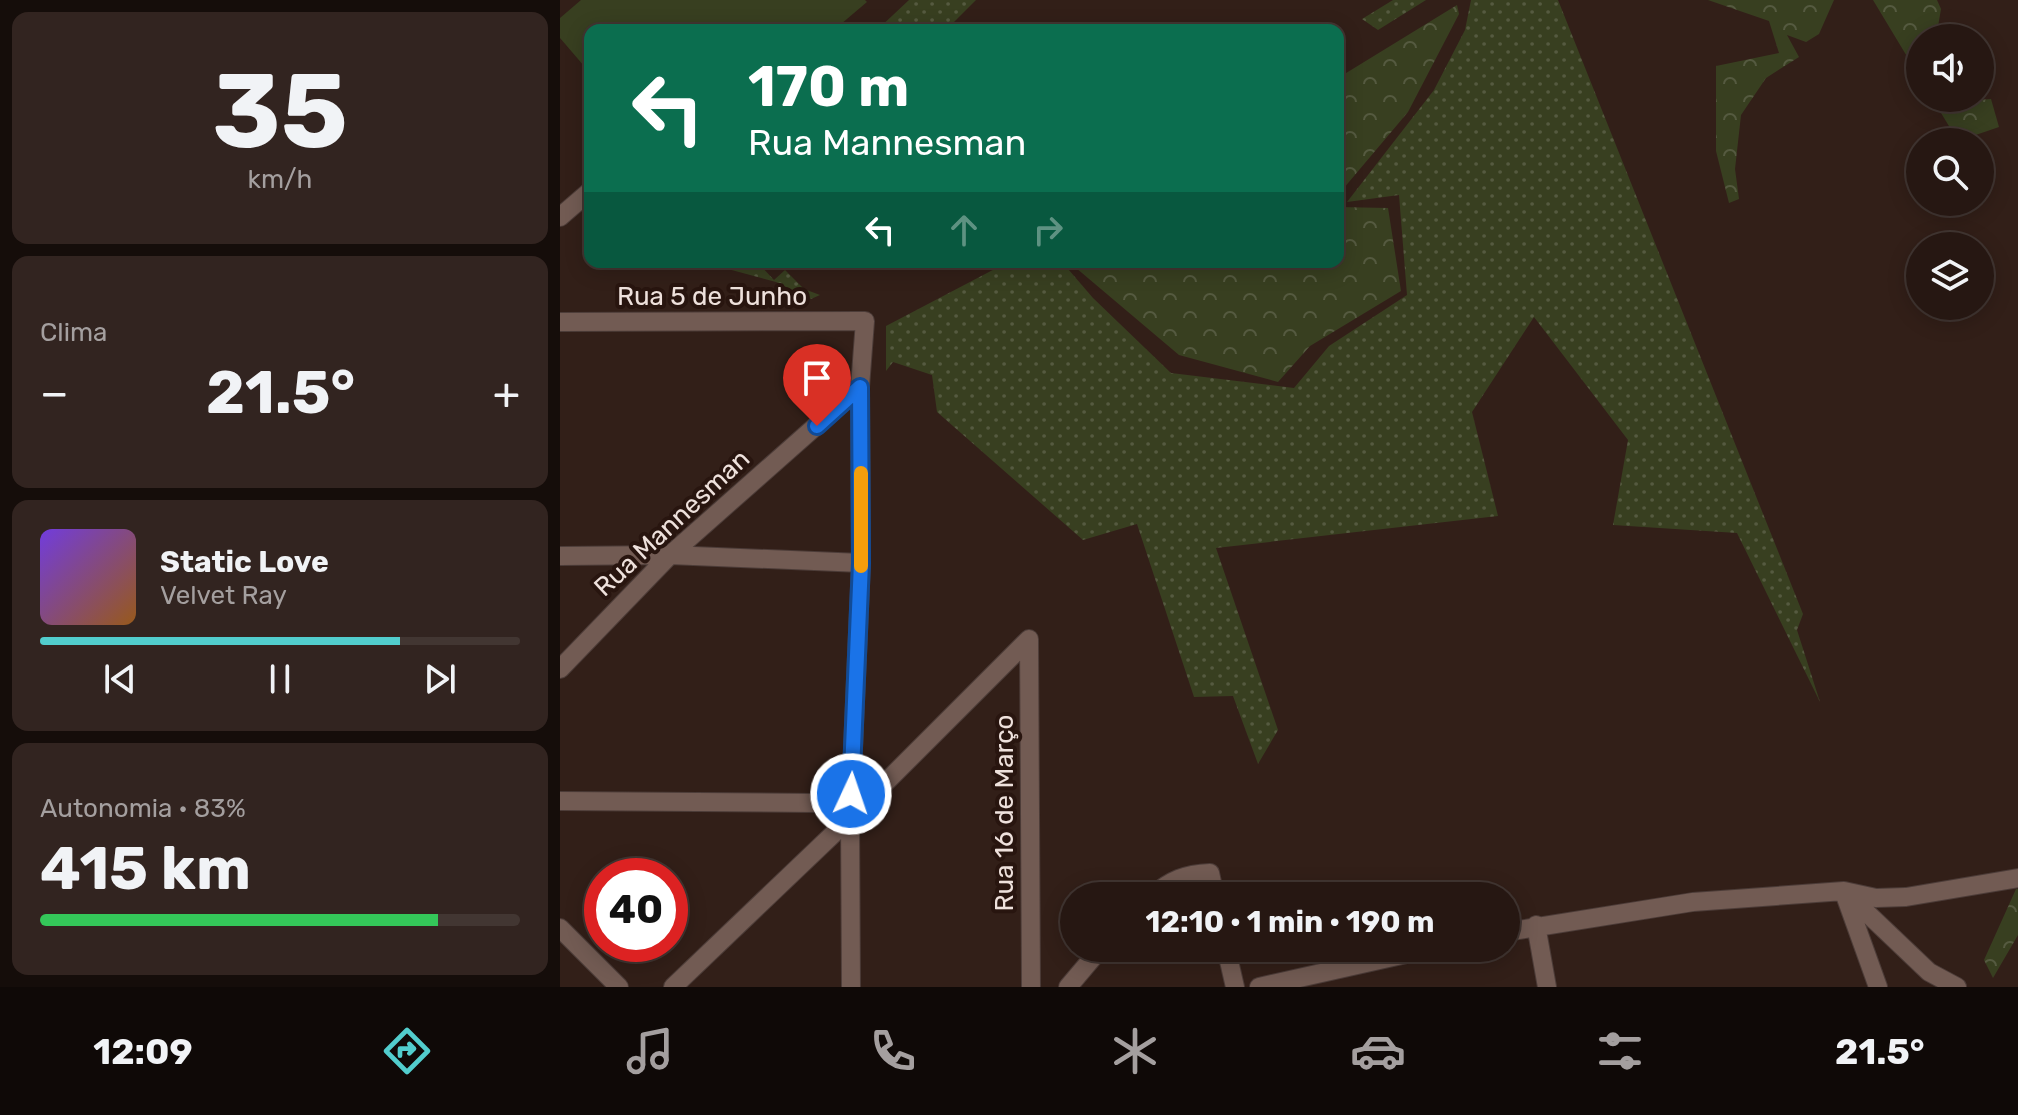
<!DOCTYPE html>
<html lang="pt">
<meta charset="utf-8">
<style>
:root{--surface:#261712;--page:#322420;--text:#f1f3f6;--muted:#a49f9f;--line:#423632;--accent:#52cdcd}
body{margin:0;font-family:Rubik,sans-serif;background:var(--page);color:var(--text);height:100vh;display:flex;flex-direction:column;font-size:30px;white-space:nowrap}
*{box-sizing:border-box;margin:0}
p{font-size:26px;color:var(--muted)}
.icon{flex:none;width:44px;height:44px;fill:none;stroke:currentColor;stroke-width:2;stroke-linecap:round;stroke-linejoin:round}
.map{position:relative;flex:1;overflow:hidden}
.sheet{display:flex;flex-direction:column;gap:12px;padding:12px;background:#150d0a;width:560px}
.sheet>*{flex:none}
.hud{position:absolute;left:24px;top:24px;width:760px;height:244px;border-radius:16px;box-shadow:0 4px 20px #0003,0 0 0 2px var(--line);background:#0b6e4f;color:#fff;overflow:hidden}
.controls{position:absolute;left:1346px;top:24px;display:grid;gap:16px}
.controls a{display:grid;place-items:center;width:88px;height:88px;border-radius:50%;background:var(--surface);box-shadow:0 4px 20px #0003,0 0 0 2px var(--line);font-size:40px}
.speed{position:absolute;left:24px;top:858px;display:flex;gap:16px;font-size:40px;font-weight:700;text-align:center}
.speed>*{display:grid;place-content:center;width:104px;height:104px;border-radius:50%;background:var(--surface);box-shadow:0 4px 20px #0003,0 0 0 2px var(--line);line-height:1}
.speed .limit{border:12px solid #d22;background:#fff;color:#111}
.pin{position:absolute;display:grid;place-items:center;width:68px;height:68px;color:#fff;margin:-82px -34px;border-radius:50% 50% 50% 0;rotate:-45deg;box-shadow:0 0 8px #0007}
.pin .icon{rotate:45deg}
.me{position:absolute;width:88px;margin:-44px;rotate:3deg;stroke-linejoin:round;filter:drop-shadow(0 0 6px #0008)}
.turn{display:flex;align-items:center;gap:28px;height:168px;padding:0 32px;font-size:36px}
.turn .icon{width:104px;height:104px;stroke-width:2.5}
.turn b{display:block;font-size:56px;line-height:68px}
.lanes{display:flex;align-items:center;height:76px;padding:0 32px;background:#0003;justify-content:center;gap:40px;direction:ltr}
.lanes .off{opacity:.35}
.big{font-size:60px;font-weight:700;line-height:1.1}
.sheet .card{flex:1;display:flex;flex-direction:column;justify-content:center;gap:12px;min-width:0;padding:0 28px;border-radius:16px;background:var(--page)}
.sheet .dial{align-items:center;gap:0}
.dial b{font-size:104px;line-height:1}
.song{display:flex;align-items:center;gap:24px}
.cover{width:96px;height:96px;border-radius:12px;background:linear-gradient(135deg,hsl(260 70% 55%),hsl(30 70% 35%))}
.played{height:8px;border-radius:4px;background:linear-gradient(90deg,var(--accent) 75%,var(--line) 75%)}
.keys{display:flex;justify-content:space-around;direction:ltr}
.heat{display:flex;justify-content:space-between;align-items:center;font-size:44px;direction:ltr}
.charge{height:12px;border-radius:6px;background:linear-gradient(90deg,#34c759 83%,var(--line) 0)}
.trip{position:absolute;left:500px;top:882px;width:460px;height:80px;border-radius:40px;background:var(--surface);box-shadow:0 4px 20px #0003,0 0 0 2px var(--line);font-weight:700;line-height:80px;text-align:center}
.tab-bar{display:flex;height:128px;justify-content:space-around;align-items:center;background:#0f0907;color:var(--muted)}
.tab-bar .icon{width:56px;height:56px}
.tab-bar .active{color:var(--accent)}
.tab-bar b{font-size:36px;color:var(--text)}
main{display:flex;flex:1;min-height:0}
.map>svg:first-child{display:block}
.grass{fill:url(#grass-dots)}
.forest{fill:url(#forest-crowns)}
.garden{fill:#383f20}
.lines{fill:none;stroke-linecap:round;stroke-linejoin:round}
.minor-casing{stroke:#4c3c38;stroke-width:20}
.minor{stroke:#725b53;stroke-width:18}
.route-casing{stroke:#114b97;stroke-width:20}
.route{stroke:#1a73e8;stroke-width:14}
.slow{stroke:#f59e0b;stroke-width:14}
.labels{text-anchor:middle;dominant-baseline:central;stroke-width:8;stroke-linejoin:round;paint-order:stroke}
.street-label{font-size:26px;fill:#eee1dc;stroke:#28150f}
</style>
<main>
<section class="sheet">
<div class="card dial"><b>35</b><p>km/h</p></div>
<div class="card"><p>Clima</p>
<div class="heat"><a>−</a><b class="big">21.5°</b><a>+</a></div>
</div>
<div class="card">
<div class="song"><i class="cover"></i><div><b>Static Love</b><p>Velvet Ray</p></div></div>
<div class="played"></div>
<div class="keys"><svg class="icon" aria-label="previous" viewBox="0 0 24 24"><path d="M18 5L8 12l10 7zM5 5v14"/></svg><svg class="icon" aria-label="pause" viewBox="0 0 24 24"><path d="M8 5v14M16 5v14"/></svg><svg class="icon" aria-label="next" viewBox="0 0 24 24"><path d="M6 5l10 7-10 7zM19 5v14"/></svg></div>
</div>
<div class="card"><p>Autonomia · 83%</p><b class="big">415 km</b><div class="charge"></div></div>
</section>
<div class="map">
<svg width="1458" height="987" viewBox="0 0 1458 987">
<defs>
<pattern id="grass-dots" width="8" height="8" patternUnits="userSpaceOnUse" patternTransform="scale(2)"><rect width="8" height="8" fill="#383f20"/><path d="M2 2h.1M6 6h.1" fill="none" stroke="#555a40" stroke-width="1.8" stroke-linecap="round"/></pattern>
<pattern id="forest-crowns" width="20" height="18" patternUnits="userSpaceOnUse" patternTransform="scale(2)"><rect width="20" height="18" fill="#383f20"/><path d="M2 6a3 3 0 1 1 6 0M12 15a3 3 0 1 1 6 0" fill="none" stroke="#555a40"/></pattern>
</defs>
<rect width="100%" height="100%" fill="#321f18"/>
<path class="grass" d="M 349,0 L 416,0 L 386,30 L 317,30 Z
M 833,0 L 866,0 L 818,30 L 802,19 Z
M 911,0 L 998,0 L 1243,614 L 1237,630 L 1260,702 L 1177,533 L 1053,525 L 1068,440 L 974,317 L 912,412 L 938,516 L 656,548 L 718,730 L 698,764 L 673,696 L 634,697 L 577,524 L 523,540 L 377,412 L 372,375 L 333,362 L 326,371 L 326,326 L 448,262 L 502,262 L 533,298 L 611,373 L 734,388 L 769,346 L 847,295 L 839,195 L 787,202 L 874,90 L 905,30 Z
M 142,262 L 197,262 L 214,280 L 225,270 L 244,289 L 260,295 L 251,299 L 216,282 Z"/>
<path class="forest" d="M 1148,0 L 1274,0 L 1259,34 L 1246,42 L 1227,35 L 1239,57 L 1206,78 L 1181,115 L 1175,169 L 1179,199 L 1169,203 L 1156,151 L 1156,66 L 1219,53 L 1209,21 Z
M 1313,0 L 1377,0 L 1381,9 L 1376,38 L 1360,38 L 1360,78 Z
M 897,5 L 899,14 L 848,112 L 778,195 L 778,78 Z
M 1372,98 L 1390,98 L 1391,102 L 1431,99 L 1439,127 L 1398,141 Z
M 778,207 L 828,208 L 841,291 L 750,346 L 718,382 L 619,355 L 509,262 L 778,262 Z
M 1456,889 L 1458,889 L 1458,935 L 1433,978 L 1424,960 Z"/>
<path class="garden" d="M 21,0 L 305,0 L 307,2 L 274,30 L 30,30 L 30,73 L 0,38 L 0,18 Z"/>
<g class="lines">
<g class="minor-casing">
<path id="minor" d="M 0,217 L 30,191
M 0,322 L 305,321 L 300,387 L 301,563 L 290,818 L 291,987
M 0,556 L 110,555 L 301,563
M 469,639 L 471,987
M 0,669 L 110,555 L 300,387
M 0,801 L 257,803 L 274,805 L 290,818
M 1286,893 L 1369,972 L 1397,987
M 592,896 C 611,880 625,874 650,873 L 655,896
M 1286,898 L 1318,987
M 976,925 L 987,987
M 0,928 L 59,987
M 946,932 L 1133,902 L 1284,891 L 1316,898 L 1346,897 L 1458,878
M 666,948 L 675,987
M 113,987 L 290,818 L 469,639
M 508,987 L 541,948
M 699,987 L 873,948"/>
</g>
<use href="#minor" class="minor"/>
</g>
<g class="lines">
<g class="route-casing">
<path id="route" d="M 257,426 L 300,387 L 301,563 L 291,794"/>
</g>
<use href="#route" class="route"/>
<path class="slow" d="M 301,473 L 301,566"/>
</g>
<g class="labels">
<g class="street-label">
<text x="152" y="296">Rua 5 de Junho</text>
<text transform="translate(112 523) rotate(-43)">Rua Mannesman</text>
<text transform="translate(444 813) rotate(-90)">Rua 16 de Março</text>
</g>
</g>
</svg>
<div class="controls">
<a><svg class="icon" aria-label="sound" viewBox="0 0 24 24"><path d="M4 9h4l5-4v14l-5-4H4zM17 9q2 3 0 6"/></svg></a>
<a><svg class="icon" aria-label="search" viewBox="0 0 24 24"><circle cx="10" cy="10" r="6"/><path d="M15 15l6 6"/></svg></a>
<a><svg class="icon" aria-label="layers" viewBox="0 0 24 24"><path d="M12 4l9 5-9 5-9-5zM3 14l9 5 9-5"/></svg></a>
</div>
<div class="speed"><div class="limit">40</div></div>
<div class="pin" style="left:257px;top:426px;background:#d93025"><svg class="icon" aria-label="arrive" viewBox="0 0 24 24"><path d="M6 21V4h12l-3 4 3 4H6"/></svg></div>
<svg class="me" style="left:291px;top:794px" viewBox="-20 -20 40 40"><circle r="17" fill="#1a73e8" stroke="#fff" stroke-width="3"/><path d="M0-11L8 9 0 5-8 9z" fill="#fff"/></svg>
<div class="trip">12:10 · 1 min · 190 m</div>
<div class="hud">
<div class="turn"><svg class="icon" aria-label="left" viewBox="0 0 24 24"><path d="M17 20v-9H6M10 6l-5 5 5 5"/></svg><div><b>170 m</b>Rua Mannesman</div></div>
<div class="lanes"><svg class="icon" aria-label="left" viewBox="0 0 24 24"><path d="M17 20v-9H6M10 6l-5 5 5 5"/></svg><svg class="icon off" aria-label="ahead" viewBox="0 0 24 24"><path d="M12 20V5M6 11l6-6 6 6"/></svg><svg class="icon off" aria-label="right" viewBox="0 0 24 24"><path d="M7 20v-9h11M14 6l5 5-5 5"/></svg></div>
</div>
</div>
</main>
<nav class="tab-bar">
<b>12:09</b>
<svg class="icon active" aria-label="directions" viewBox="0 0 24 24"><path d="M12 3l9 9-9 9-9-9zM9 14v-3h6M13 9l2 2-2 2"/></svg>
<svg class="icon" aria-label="music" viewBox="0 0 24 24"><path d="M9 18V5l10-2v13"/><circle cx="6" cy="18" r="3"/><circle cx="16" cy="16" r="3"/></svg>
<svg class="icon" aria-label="phone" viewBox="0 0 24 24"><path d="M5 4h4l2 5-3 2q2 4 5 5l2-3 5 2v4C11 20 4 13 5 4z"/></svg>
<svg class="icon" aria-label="climate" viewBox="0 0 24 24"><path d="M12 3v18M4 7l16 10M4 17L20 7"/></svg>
<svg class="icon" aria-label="car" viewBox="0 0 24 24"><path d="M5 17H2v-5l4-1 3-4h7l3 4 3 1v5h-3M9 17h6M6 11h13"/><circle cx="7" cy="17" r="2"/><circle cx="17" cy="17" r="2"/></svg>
<svg class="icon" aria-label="filters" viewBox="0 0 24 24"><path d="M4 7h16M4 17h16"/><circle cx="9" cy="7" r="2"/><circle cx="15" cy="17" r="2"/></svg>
<b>21.5°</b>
</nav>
